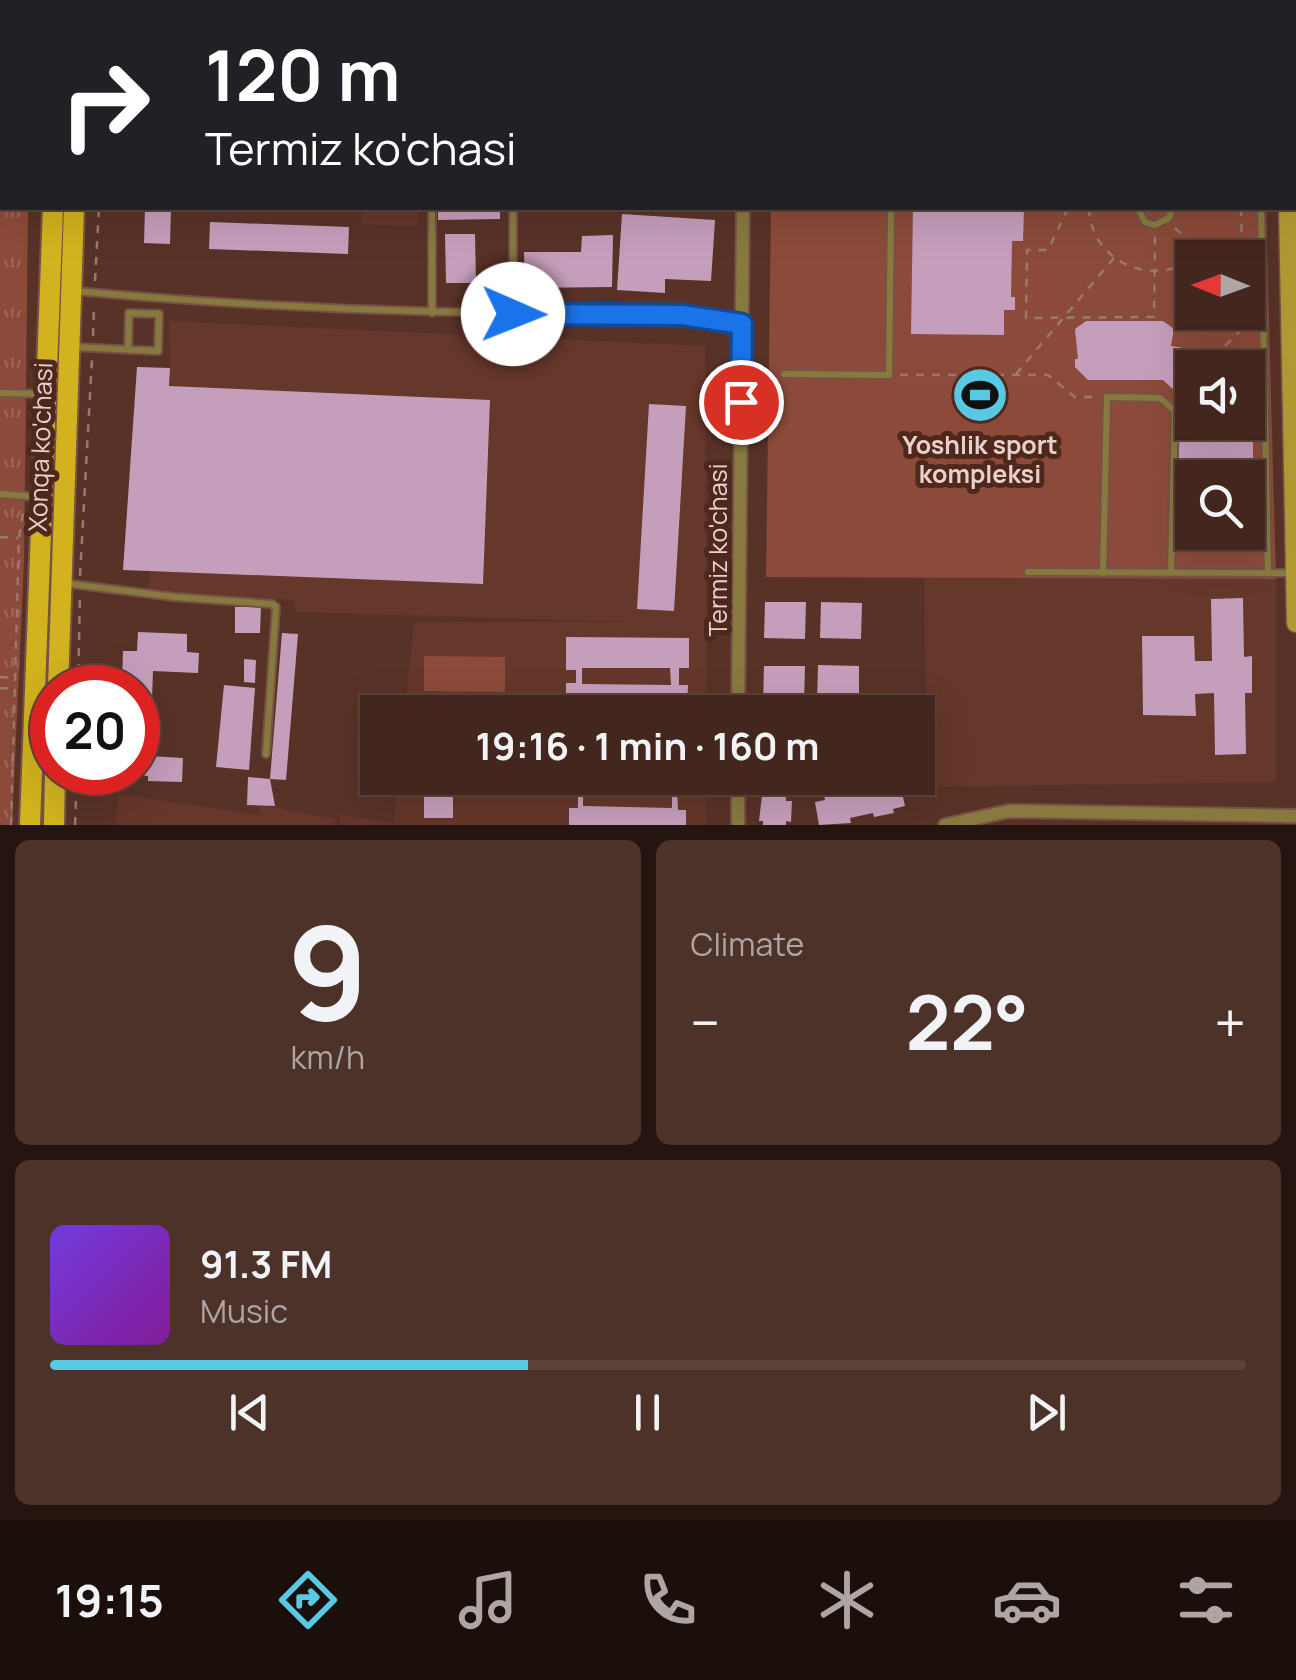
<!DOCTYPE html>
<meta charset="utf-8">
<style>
:root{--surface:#43261d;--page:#4d322a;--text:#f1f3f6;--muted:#afa5a4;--line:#5b433b;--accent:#58c9e3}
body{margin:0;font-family:Manrope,sans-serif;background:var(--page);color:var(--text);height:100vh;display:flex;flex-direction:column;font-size:38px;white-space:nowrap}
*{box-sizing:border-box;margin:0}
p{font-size:32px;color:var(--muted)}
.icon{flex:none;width:55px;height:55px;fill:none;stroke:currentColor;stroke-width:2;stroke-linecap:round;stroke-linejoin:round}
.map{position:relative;height:825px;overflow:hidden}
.side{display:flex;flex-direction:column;gap:15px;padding:15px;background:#251510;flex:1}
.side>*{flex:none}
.banner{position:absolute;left:0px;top:0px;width:1298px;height:210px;box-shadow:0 10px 40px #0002,0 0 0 2px var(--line);background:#202124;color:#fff;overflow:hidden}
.needle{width:65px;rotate:271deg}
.controls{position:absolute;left:1175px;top:240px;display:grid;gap:20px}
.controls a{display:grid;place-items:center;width:90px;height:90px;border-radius:0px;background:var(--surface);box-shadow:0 10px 40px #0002,0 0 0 2px var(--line);font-size:50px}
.speed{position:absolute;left:30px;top:665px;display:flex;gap:20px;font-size:50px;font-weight:700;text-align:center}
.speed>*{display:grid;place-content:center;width:130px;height:130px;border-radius:50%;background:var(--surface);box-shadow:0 10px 40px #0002,0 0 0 2px var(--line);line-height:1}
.speed .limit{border:15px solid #d22;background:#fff;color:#111}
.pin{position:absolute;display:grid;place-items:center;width:85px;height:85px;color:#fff;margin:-42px;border:5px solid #fff;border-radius:50%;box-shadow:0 2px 10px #0007}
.me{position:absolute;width:110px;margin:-55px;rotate:91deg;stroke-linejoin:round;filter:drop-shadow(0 0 8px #0008)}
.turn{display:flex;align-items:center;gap:35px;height:210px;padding:0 40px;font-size:45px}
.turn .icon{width:130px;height:130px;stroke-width:2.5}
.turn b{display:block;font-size:70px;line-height:85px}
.big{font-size:75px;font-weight:700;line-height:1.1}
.side .widget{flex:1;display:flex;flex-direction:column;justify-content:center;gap:15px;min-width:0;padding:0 35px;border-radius:15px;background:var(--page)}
.side .dial{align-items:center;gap:0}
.dial b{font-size:130px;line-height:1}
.song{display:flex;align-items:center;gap:30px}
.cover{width:120px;height:120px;border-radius:15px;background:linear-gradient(135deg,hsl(260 70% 55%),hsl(290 70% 35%))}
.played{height:10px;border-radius:5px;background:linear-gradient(90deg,var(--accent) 40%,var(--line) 40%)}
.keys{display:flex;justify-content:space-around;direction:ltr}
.heat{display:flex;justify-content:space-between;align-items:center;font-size:55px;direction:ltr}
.side .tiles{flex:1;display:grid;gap:15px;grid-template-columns:1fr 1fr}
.widget:last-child{grid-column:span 2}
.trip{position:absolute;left:360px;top:695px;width:575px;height:100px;border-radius:0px;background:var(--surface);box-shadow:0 10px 40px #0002,0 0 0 2px var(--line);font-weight:700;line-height:100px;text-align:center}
.menu{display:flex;height:160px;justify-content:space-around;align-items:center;background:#1b0f0c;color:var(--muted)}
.menu .icon{width:70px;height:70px}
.menu .selected{color:var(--accent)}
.menu b{font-size:45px;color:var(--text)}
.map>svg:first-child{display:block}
.built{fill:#66372b}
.green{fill:#8c4b3a;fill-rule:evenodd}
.park{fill:url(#park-tufts)}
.building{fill:#c59ebb;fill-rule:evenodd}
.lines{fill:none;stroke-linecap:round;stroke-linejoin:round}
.lane-casing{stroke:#765248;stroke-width:10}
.street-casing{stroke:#765248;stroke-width:16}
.secondary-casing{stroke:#765248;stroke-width:21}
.primary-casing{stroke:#765248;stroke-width:24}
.path{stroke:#9a7970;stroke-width:2.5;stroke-dasharray:8 8;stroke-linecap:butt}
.lane{stroke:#887a3f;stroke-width:6}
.street{stroke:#887a3f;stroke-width:12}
.secondary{stroke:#b29a34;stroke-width:18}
.primary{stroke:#d2b31f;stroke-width:20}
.route-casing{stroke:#114b97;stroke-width:25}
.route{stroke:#1a73e8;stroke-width:18}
.labels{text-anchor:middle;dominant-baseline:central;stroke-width:10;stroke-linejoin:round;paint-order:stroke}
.poi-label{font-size:25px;font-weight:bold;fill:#ead0ca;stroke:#4e271d}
.street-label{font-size:25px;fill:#ead0ca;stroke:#4e271d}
</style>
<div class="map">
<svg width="1296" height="825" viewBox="0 0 1296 825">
<defs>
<pattern id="park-tufts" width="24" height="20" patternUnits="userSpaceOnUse" patternTransform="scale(2.5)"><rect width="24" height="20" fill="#8c4b3a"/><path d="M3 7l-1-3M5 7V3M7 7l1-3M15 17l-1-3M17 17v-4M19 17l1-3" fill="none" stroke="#9c6455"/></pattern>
</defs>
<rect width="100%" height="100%" fill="#593227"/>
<path class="built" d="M 362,208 L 418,208 L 418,226 L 361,225 Z
M 169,321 L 705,346 L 707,712 L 405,712 L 414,622 L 635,622 L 295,612 L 294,600 L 146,593 L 151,570 L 123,570 L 137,367 L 170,368 Z
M 924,578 L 1276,579 L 1276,782 L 927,787 Z
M 398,778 L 706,778 L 706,825 L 339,825 L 340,815 L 394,823 Z
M 119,794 L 260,815 L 261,805 L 336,819 L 335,825 L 115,825 Z"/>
<path class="green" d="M 773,0 L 1264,0 L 1264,2 L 773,2 Z
M 771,208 L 1266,208 L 1276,579 L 766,577 ZM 1192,258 L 1248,258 L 1248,312 L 1192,312 ZM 1192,368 L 1248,368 L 1248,422 L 1192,422 ZM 1192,478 L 1248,478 L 1248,532 L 1192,532 Z
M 424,656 L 505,657 L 505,692 L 424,691 Z"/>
<path class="park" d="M 0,0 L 43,0 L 2,2 L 2,208 L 28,208 L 24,562 L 12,825 L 0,825 Z"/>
<path class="building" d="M 145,208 L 171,208 L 170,244 L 144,243 Z
M 438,208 L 500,208 L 500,219 L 438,220 Z
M 913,208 L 1024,208 L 1023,241 L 1012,241 L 1011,297 L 1015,297 L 1015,310 L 1004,310 L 1004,335 L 911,334 Z
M 622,214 L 715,220 L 711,281 L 665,279 L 665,293 L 617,290 Z
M 210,222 L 349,227 L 348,254 L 209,249 Z
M 445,234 L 475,234 L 476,283 L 446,283 Z
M 613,235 L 612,287 L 525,288 L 524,252 L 581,252 L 582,236 Z
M 1086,321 L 1163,321 L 1174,329 L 1171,346 L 1189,349 L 1207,368 L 1192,368 L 1192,422 L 1248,422 L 1248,399 L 1253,400 L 1260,407 L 1257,433 L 1253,433 L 1253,501 L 1255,512 L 1259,512 L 1259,526 L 1253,533 L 1248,533 L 1248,478 L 1192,478 L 1192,533 L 1183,523 L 1187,498 L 1182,498 L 1182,489 L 1177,489 L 1178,437 L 1183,438 L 1183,427 L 1188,427 L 1188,403 L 1163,380 L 1088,380 L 1075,367 L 1075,359 L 1078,359 L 1075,329 Z
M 137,367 L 170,368 L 169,386 L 490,400 L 483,584 L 123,570 Z
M 649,404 L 686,406 L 674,611 L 637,609 Z
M 1243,598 L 1244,657 L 1252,656 L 1252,693 L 1245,693 L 1246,754 L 1215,755 L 1214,693 L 1195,694 L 1196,716 L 1143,715 L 1142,636 L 1194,636 L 1195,661 L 1212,661 L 1211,599 Z
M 765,602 L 806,602 L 805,639 L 764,638 Z
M 821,602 L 862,603 L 861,639 L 820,638 Z
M 235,607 L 261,607 L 260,633 L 235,633 Z
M 138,632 L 187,634 L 187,652 L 199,653 L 198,673 L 153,671 L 150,756 L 183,758 L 182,782 L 148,781 L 148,776 L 138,775 L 138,688 L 122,688 L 123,651 L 137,651 Z
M 282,633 L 298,634 L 286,780 L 270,779 Z
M 566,637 L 689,638 L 689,668 L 679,668 L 679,685 L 688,685 L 687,712 L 566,712 L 566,683 L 576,683 L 576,670 L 566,670 ZM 582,668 L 670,668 L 671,685 L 582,684 Z
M 244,659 L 256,660 L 255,683 L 244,682 Z
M 818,665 L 859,666 L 859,703 L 817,702 Z
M 764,666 L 805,666 L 804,703 L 763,702 Z
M 224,685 L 255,688 L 249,770 L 216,767 Z
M 248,777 L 270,779 L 275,806 L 247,805 Z
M 424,778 L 453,778 L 453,818 L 424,818 Z
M 511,778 L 544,778 L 544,791 L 511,791 Z
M 569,778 L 687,778 L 687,790 L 677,790 L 678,810 L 686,810 L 686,825 L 569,825 L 569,808 L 578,808 L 578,788 L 569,788 ZM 583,790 L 672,791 L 672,808 L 583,806 Z
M 764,778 L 786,778 L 786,801 L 792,801 L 791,822 L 786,821 L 786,825 L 763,825 L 763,821 L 759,821 Z
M 887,781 L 888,786 L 900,784 L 905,806 L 893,809 L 894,813 L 874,817 L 873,813 L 850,818 L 851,823 L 819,825 L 815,802 L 825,800 L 824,795 L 844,791 L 845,796 L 868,791 L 867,785 Z"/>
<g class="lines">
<g class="lane-casing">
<path id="lane" d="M 1259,0 L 1259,2
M 292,2 L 292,0
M 513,2 L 513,0
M 1006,2 L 1007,0
M 0,140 L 2,141
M 432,208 L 432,313
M 1138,208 L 1145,222 L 1155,225 L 1169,218 L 1172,208
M 1261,208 L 1268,573
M 76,291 C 278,310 479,314 682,315 L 742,325
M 513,313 L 513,208
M 74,347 L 158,351 L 159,314 L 129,313 L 128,349
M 784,374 L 889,375 L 891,208
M 0,393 L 45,394
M 0,494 L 39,497
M 1028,572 L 1293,573
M 1103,573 L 1107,397 L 1160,398 L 1175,411 L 1171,573
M 63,583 L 175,597 L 272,604 L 276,607 L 266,754"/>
</g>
<g class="street-casing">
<path id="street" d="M 746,2 L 746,0
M 738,712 L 743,208
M 738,825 L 738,778
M 945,825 L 1009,811 L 1296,816"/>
</g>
<g class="secondary-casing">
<path id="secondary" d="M 1284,0 L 1284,2
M 1288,208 L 1296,623"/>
</g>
<g class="primary-casing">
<path id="primary" d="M 76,2 L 76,0
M 98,2 L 99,0
M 58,688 L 74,208
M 30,825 L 53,208
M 54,825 L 55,772"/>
</g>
<path class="path" d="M 50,2 L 51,0
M 120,2 L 121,0
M 1179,2 L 1181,0
M 1068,208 L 1048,250 L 1027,250 L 1026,318 L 1154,317 L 1155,237
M 1089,208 C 1091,261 1149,287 1192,260
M 1241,208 L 1242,258
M 1175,228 L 1206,258
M 95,281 L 99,208
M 93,336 L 94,304
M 1214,357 L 1243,328 L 1243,312
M 1016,374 L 1114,258
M 900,375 L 1048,375 L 1075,397 L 1099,397
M 0,537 L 18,538
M 80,576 L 92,359
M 0,677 L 14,678
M 0,688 L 14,689
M 78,688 L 80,594
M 11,825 L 19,538 L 24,507
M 75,825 L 77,772"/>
<use href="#lane" class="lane"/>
<use href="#street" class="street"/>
<use href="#secondary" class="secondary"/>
<use href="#primary" class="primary"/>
</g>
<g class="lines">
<g class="route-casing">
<path id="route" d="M 513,314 L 682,315 L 742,324 L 741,402"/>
</g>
<use href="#route" class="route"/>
</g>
<defs>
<g id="stadium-disc" transform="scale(2.875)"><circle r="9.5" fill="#58c9e3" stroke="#4e271d"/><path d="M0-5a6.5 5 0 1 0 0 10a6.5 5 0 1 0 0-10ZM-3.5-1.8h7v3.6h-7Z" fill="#111"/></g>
</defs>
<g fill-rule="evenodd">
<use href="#stadium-disc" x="980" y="395"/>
</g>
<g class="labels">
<g class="poi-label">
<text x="980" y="444">Yoshlik sport<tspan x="980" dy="29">kompleksi</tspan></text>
</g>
<g class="street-label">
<text transform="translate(40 447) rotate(-88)">Xonqa ko'chasi</text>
<text transform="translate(717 550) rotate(-90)">Termiz ko'chasi</text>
</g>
</g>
</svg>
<div class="controls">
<a><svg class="needle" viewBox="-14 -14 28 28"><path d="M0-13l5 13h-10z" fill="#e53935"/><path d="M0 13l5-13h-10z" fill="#afa5a4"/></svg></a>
<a><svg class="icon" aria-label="sound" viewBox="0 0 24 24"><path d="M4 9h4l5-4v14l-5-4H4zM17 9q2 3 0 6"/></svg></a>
<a><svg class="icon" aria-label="search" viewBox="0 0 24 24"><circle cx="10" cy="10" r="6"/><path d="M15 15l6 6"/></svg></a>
</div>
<div class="speed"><div class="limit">20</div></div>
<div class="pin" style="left:741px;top:402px;background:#d93025"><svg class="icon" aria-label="arrive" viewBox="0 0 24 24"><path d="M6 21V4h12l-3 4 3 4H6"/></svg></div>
<svg class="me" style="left:513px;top:314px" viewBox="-20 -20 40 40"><circle r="19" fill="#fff"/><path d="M0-13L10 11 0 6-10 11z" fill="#1a73e8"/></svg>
<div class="trip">19:16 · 1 min · 160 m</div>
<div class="banner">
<div class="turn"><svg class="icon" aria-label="right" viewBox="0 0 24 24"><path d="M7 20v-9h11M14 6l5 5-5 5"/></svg><div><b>120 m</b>Termiz ko'chasi</div></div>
</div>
</div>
<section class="side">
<div class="tiles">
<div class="widget dial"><b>9</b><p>km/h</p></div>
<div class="widget"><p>Climate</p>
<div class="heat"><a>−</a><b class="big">22°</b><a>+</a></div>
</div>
<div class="widget">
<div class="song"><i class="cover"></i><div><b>91.3 FM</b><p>Music</p></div></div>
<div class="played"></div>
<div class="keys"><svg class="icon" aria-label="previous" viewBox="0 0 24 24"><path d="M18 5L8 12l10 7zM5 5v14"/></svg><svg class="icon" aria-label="pause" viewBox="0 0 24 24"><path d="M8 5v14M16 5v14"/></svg><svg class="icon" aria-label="next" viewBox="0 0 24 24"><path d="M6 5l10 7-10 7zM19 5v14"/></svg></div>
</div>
</div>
</section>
<nav class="menu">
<b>19:15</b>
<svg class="icon selected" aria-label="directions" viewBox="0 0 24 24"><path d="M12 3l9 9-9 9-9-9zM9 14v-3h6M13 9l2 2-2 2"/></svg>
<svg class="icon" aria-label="music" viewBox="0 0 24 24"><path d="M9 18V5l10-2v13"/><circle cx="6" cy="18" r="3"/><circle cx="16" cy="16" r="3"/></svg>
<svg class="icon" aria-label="phone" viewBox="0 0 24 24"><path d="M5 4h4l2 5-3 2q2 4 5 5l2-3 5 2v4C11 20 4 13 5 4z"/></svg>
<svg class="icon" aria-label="climate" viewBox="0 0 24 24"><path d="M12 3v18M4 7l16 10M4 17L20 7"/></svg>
<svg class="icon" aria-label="car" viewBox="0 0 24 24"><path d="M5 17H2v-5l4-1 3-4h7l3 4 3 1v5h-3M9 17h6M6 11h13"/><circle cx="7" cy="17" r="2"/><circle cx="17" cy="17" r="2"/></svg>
<svg class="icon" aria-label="filters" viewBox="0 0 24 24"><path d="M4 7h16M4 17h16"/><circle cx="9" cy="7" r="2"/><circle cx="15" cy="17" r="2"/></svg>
</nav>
